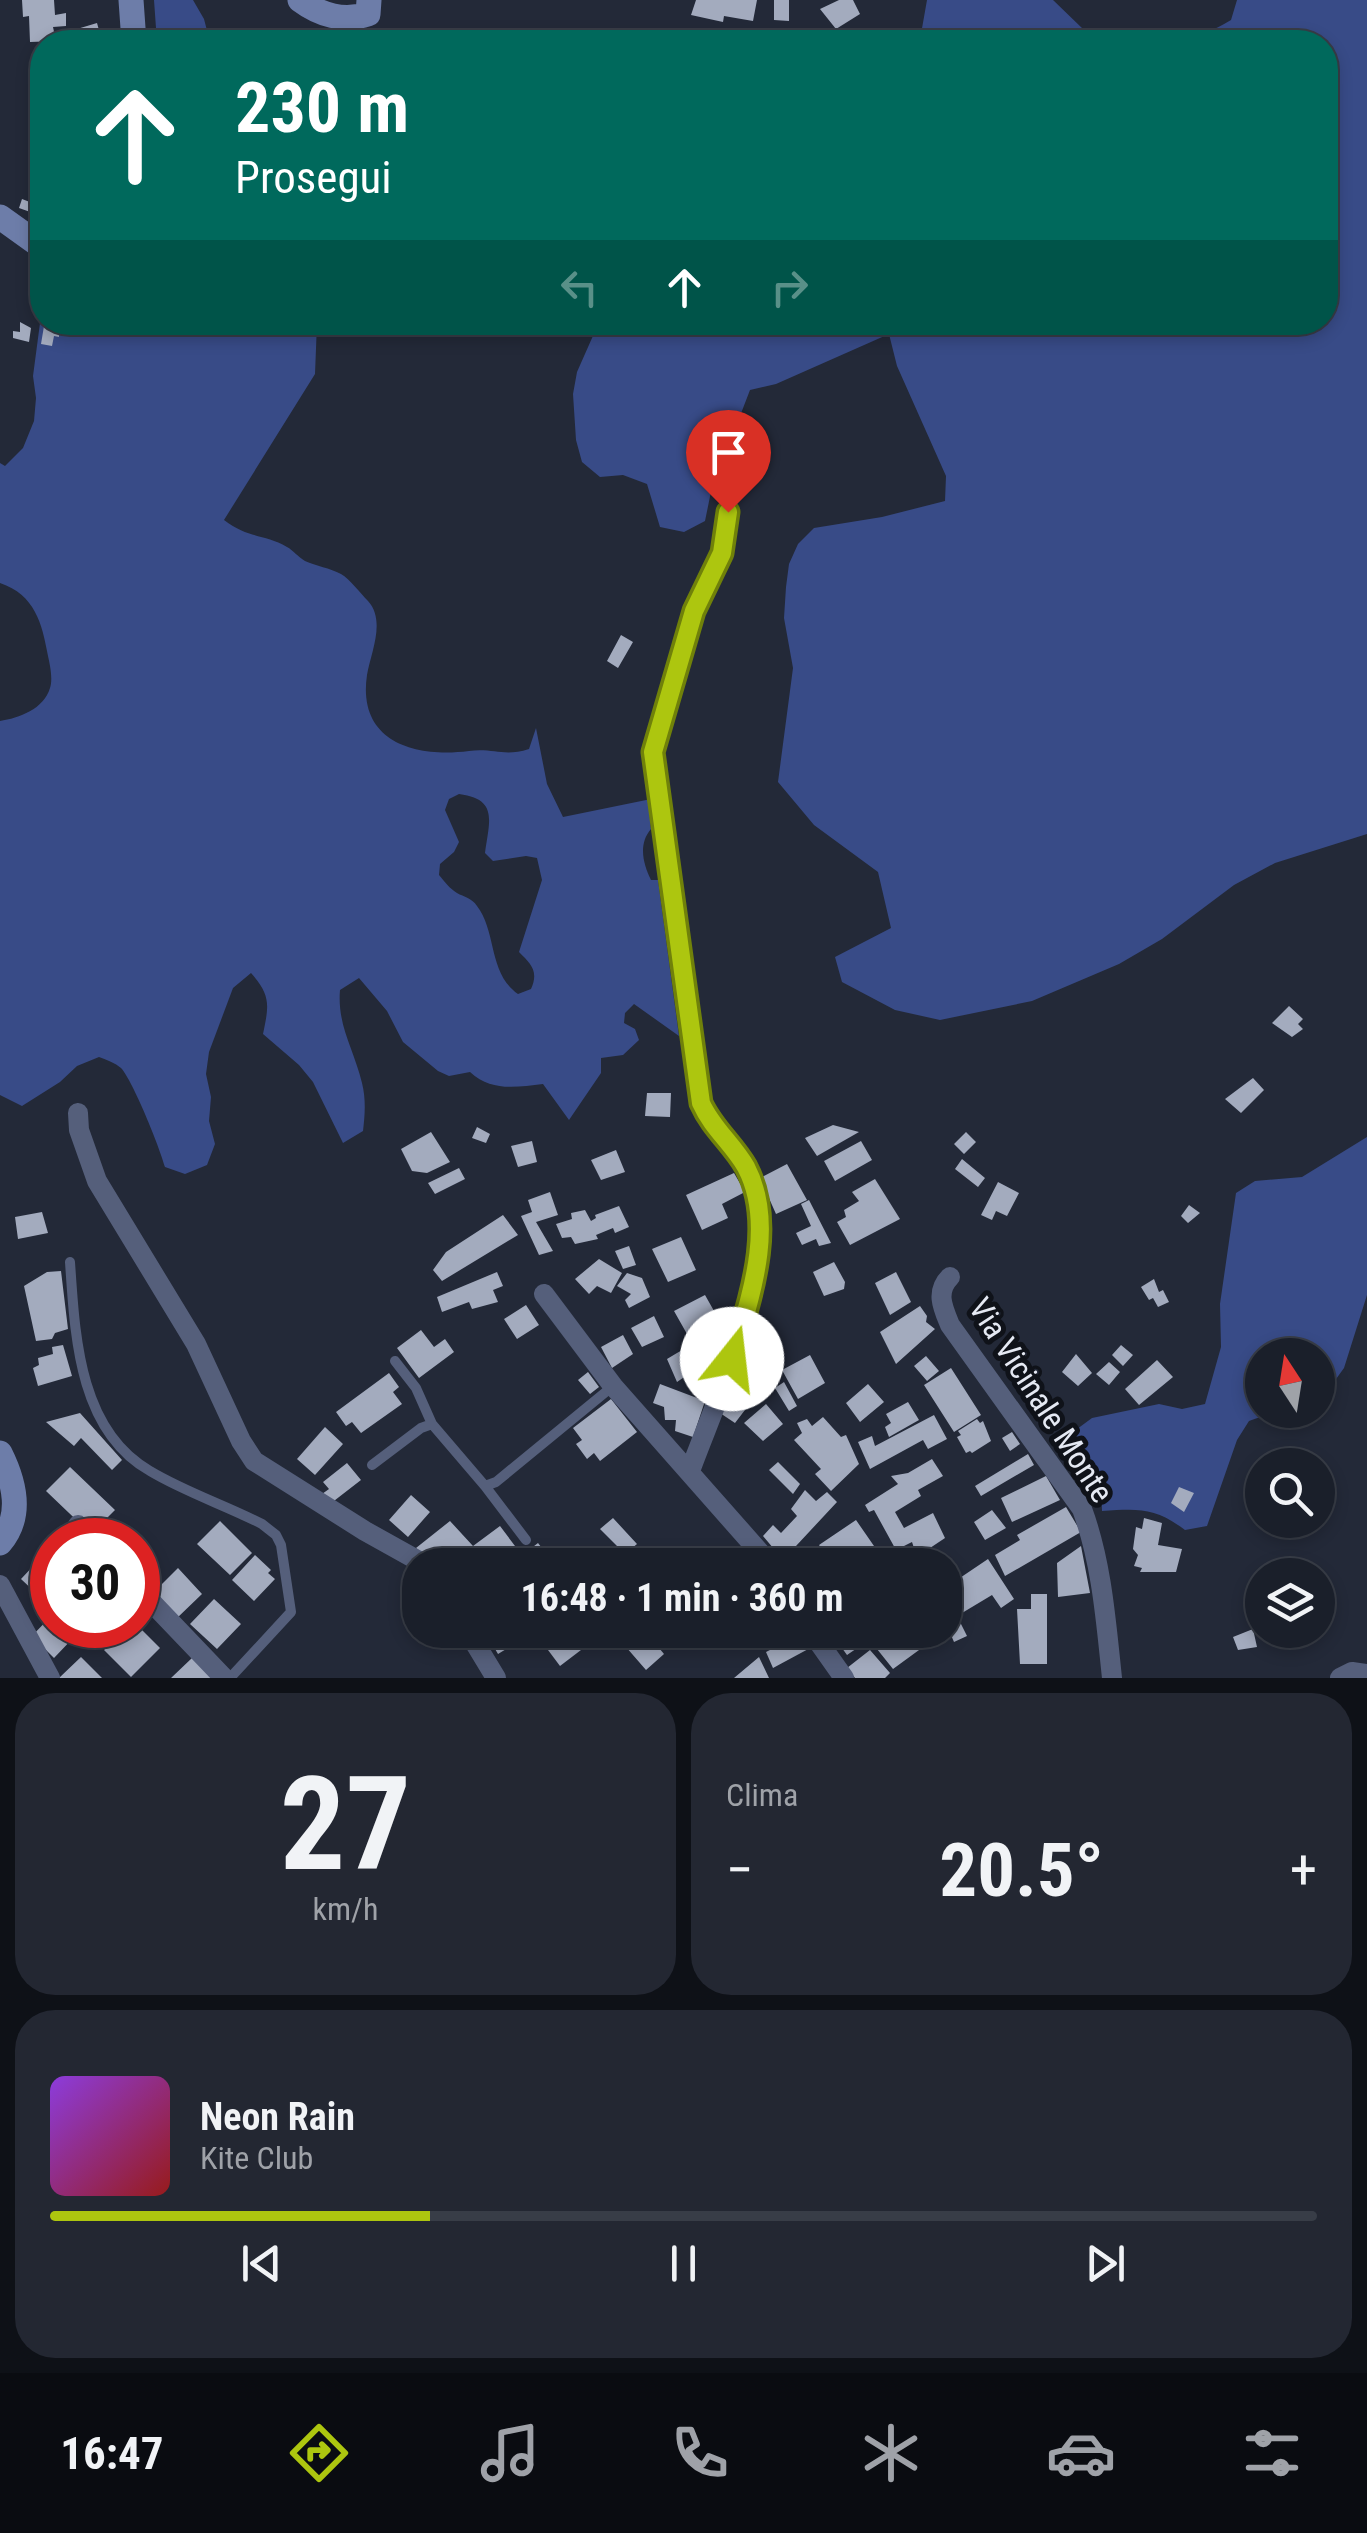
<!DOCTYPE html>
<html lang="it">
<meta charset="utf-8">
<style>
:root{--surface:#1a1f2a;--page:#232732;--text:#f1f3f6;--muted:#9fa2a8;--line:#383d47;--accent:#adc60f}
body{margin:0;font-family:"Roboto Condensed",sans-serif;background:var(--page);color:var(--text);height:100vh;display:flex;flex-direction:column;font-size:38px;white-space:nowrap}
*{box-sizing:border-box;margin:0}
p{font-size:32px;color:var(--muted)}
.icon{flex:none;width:55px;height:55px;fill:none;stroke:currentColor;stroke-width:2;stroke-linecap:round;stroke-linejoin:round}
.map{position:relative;height:1678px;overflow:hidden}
.panel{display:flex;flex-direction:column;gap:15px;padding:15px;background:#0e1117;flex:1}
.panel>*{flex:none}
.guide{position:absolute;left:30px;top:30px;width:1308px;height:305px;border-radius:40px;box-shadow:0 5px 15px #0003,0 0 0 2px var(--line);background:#00695c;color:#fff;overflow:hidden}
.needle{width:65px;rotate:348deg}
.controls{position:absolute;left:1245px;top:1338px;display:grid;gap:20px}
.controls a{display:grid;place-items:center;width:90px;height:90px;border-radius:50%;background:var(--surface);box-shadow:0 5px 15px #0003,0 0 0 2px var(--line);font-size:50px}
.speed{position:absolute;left:30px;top:1518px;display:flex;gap:20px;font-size:50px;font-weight:700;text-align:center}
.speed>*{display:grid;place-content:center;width:130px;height:130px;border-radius:50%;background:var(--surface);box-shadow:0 5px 15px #0003,0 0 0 2px var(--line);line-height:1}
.speed .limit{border:15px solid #d22;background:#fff;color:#111}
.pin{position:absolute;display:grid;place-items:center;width:85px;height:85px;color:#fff;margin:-102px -42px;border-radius:50% 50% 50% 0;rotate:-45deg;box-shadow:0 0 10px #0007}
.pin .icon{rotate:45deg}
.me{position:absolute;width:110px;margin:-55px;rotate:16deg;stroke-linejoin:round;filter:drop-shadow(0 0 8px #0008)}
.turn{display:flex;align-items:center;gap:35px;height:210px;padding:0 40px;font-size:45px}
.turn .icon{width:130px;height:130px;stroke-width:2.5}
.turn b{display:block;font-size:70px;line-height:85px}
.lanes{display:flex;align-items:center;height:95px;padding:0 40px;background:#0003;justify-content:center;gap:50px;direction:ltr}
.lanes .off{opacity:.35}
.big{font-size:75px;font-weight:700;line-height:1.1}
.panel .tile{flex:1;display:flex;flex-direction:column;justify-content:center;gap:15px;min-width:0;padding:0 35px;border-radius:40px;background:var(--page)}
.panel .dial{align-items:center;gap:0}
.dial b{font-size:130px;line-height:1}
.song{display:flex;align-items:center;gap:30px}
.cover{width:120px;height:120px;border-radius:15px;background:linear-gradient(135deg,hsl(270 70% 55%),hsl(0 70% 35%))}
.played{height:10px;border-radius:5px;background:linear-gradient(90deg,var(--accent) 30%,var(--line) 30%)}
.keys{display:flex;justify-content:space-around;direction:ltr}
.heat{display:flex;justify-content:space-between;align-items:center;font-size:55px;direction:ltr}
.panel .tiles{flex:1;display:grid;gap:15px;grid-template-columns:1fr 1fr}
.tile:last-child{grid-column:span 2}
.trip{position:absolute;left:402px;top:1548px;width:560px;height:100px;border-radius:40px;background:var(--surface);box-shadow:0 5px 15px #0003,0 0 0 2px var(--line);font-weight:700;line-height:100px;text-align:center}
.dock{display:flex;height:160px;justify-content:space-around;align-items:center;background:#0a0c11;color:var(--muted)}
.dock .icon{width:70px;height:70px}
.dock .active{color:var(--accent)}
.dock b{font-size:45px;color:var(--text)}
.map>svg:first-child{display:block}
.green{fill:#384b87;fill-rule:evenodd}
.building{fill:#a3abbe}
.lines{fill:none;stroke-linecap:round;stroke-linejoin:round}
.lane{stroke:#555f7b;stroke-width:10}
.street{stroke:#555f7b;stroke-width:20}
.secondary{stroke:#6d7da9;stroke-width:25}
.route-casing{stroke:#70810a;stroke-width:25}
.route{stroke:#adc60f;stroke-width:18}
.labels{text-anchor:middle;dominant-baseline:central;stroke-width:10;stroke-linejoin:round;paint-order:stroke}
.street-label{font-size:32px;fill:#e5e9f3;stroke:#0f1219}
</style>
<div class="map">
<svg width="1367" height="1678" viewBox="0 0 1367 1678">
<rect width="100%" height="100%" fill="#232938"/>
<path class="green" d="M 154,0 L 193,0 L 204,19 L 210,42 L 157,42 Z
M 927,0 L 1053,0 L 1083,29 L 1103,38 C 1156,20 1181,52 1231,20 L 1237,0 L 1367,0 L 1367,834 L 1275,863 L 1234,885 L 1162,939 L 1119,964 L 1032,1001 L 940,1020 L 895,1010 L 842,982 L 835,957 L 891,928 L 878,872 L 814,825 L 778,782 L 793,668 L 784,618 L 786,587 L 789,564 L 798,544 L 814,528 L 882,517 L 945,501 L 946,476 L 897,366 L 889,334 L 776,384 L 750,390 L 740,416 L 738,438 L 714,477 L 705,521 L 684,532 L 660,527 L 647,484 L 623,475 L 600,477 L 582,462 L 576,440 L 573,394 L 577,372 L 596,329 L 595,323 L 1325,322 L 1325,42 L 916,42 L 921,34 Z
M 42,308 L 42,322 L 317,323 L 315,374 L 224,520 C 249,539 265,534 287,547 C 293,550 298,557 305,561 C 316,566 330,568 341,574 C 350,579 360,593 368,601 C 386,621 371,652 367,675 C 357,742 415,758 469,751 C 494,748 504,757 529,749 L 536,728 L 547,784 L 563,817 L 656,798 L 657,806 L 649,809 L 651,829 C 638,844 643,864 651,880 L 658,880 L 679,1036 L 634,1004 L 625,1013 L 624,1023 L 635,1029 L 639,1040 L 623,1055 L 601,1058 L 601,1073 L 569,1120 L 543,1084 C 516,1087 492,1092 470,1072 L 449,1076 L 438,1071 L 403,1042 L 387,1011 L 359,978 L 340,990 C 337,1026 354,1049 362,1083 C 366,1099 365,1114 363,1131 L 343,1143 L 313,1082 L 299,1065 L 263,1034 C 269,1005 271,996 251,973 L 233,988 L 209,1052 L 206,1074 L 211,1097 L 209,1121 L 215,1144 L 207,1165 L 185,1174 L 165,1167 C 160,1148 133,1081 121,1068 C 115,1063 107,1060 99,1057 L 77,1066 L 60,1082 L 22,1106 L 0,1095 L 0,721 C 19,718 44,709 50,688 C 53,679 50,665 48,656 C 42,623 35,595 0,583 L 0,463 L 5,466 L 23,448 L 34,421 L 36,398 L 33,376 ZM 459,794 C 499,799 489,822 485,853 L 493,861 L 526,856 L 537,858 L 542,880 L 519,952 C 531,964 539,971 531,989 L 518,994 C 488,973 497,932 477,906 C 472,898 464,897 457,893 C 450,889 444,881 439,875 L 440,864 L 454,852 L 459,842 L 445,810 L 449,799 Z
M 1367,1137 L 1367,1295 L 1344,1368 L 1331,1386 L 1318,1395 L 1318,1355 L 1262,1355 L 1262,1410 L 1280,1410 L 1249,1421 L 1237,1440 L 1207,1526 L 1185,1530 C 1154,1507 1139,1509 1102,1511 L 1101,1488 L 1072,1456 L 1073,1432 L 1092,1418 L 1159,1404 L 1182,1409 L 1205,1404 L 1221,1347 L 1220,1304 L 1236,1193 L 1255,1181 L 1302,1177 Z"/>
<path class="building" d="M 22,0 L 54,0 L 55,15 L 66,13 L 66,26 L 53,27 L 56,41 L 30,42 L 29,16 L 23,17 Z
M 696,0 L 757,0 L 753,21 L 724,16 L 723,22 L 691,15 Z
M 774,0 L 789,0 L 789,21 L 774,20 Z
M 839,0 L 853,0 L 860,14 L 836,29 L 820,9 Z
M 97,23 L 102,41 L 76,42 L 77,29 Z
M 252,30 L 270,34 L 267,42 L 246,42 Z
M 22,199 L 35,204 L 36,201 L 42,203 L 42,211 L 34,209 L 33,213 L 19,208 Z
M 20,322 L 31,328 L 29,342 L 13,338 L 13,331 L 20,332 Z
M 44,326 L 59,329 L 59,337 L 54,336 L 52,346 L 41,344 Z
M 621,635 L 633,642 L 618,668 L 607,661 Z
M 1289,1006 L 1303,1019 L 1298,1024 L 1303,1029 L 1292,1037 L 1272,1023 Z
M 1253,1078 L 1264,1090 L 1241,1113 L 1225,1099 Z
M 647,1093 L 671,1093 L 670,1117 L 645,1116 Z
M 833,1125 L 859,1132 L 817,1156 L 805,1138 Z
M 477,1127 L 490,1134 L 486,1143 L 472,1138 Z
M 431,1132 L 450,1162 L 427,1173 L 412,1171 L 401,1149 Z
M 966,1132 L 976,1142 L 964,1154 L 954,1144 Z
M 532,1141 L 537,1162 L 518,1167 L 511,1146 Z
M 861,1141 L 872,1160 L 835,1181 L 824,1161 Z
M 616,1150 L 625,1172 L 601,1180 L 591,1160 Z
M 962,1159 L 985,1178 L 978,1187 L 955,1169 Z
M 787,1164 L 807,1200 L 776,1214 L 760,1178 Z
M 459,1168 L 465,1179 L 435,1194 L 428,1183 Z
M 734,1173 L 745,1192 L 722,1204 L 728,1218 L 702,1230 L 686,1195 Z
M 875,1179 L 900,1219 L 850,1245 L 837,1222 L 846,1217 L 844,1210 L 859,1201 L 852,1192 Z
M 998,1182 L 1019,1193 L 1007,1216 L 996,1211 L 992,1220 L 981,1215 Z
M 550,1192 L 558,1215 L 536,1222 L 553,1251 L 539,1255 L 521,1216 L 532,1212 L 528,1200 Z
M 809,1200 L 831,1243 L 819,1246 L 816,1239 L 802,1245 L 796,1233 L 811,1226 L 801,1204 Z
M 1189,1205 L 1200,1213 L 1188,1223 L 1181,1216 Z
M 619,1206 L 629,1227 L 615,1233 L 613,1228 L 596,1235 L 598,1239 L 575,1244 L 571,1237 L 562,1238 L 556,1224 L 572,1219 L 571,1213 L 585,1210 L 591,1221 L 596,1218 L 595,1215 Z
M 42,1212 L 48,1233 L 18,1239 L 15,1217 Z
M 503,1215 L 518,1235 L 442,1281 L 433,1270 L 446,1252 Z
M 681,1237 L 696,1270 L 668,1282 L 652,1249 Z
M 629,1246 L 636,1265 L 623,1269 L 615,1251 Z
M 599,1259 L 622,1273 L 611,1293 L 597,1286 L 589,1294 L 575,1279 Z
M 834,1262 L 845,1282 L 844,1289 L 824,1296 L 813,1272 Z
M 61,1271 L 68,1329 L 55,1333 L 52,1339 L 36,1341 L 24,1286 L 47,1272 Z
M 497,1272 L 503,1286 L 493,1290 L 498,1302 L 472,1309 L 469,1302 L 442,1312 L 437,1297 Z
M 896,1272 L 911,1302 L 890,1315 L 875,1283 Z
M 627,1273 L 642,1278 L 650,1297 L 629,1308 L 625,1300 L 631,1294 L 617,1286 Z
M 1154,1279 L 1159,1292 L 1163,1290 L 1169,1302 L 1158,1307 L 1153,1298 L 1149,1300 L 1141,1287 Z
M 705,1295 L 718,1318 L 687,1334 L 674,1311 Z
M 526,1305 L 539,1325 L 517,1339 L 504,1319 Z
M 920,1306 L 927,1316 L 926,1322 L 935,1329 L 896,1364 L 880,1332 Z
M 654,1316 L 664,1337 L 642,1347 L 631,1328 Z
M 421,1330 L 434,1347 L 445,1339 L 454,1352 L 419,1378 L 397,1348 Z
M 623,1335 L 633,1354 L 612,1368 L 601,1347 Z
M 63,1345 L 72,1376 L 38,1386 L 33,1368 L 39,1365 L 38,1358 L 53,1354 L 52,1347 Z
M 1121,1345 L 1133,1355 L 1123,1366 L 1112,1355 Z
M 682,1350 L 693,1371 L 677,1382 L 667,1359 Z
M 1076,1354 L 1092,1373 L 1078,1386 L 1062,1372 Z
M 810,1355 L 825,1383 L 798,1399 L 782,1370 Z
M 926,1356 L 939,1371 L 927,1381 L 914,1366 Z
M 1157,1360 L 1173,1377 L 1139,1405 L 1125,1389 Z
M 1109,1362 L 1120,1372 L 1109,1385 L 1096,1374 Z
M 951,1368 L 981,1415 L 954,1432 L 924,1385 Z
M 588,1372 L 599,1387 L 590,1394 L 578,1380 Z
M 389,1373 L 399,1387 L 393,1392 L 402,1404 L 361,1433 L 352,1422 L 346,1426 L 336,1412 Z
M 784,1382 L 797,1406 L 789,1411 L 775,1388 Z
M 660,1384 L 705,1401 L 693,1437 L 675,1431 L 676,1420 L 665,1420 L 664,1407 L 653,1403 Z
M 868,1384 L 884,1402 L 860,1422 L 846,1403 Z
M 729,1389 L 748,1406 L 735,1423 L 720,1413 Z
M 611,1399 L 637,1432 L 600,1461 L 594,1453 L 587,1459 L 576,1444 L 582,1440 L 573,1428 Z
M 908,1402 L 919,1420 L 889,1437 L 885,1427 L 891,1423 L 886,1414 Z
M 766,1404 L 783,1424 L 763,1441 L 744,1423 Z
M 80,1413 L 122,1460 L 112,1470 L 81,1438 L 74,1446 L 46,1422 Z
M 934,1415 L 947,1439 L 928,1449 L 923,1440 L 870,1469 L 858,1442 L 872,1436 L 875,1446 Z
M 823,1417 L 841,1437 L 846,1435 L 859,1464 L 831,1491 L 815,1474 L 821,1469 L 794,1440 L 802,1433 L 797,1423 L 807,1419 L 812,1426 Z
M 977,1419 L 980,1423 L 983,1421 L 991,1441 L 972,1453 L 970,1451 L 966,1453 L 957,1437 L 961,1435 L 958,1431 Z
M 325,1427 L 343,1444 L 315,1475 L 297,1459 Z
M 1012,1432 L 1020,1444 L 1010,1451 L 1002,1438 Z
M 1028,1454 L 1034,1465 L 981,1496 L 975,1486 Z
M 932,1459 L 943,1476 L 918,1490 L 921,1496 L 895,1512 L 904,1528 L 933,1513 L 945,1538 L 924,1552 L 932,1565 L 901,1565 L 897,1556 L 914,1548 L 912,1542 L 896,1550 L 874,1510 L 869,1512 L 865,1505 L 898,1484 L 891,1476 L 908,1473 Z
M 778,1462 L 800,1484 L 793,1494 L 769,1470 Z
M 347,1463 L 361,1480 L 330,1504 L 322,1494 L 329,1489 L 323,1482 Z
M 70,1467 L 115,1510 L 91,1534 L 46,1491 Z
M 1046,1476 L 1060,1500 L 1012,1522 L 1001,1498 Z
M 1179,1487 L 1194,1493 L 1184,1512 L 1171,1503 Z
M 805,1490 L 816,1501 L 827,1492 L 837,1502 L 796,1546 L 779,1555 L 763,1536 L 773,1525 L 781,1533 L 797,1516 L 791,1509 Z
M 411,1495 L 430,1512 L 408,1537 L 389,1520 Z
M 1066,1507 L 1081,1532 L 1005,1576 L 995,1555 L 1020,1540 L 1017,1535 Z
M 992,1510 L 1006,1528 L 985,1540 L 974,1522 Z
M 613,1518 L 637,1544 L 625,1554 L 600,1529 Z
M 1144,1518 L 1162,1523 L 1158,1545 L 1182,1549 L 1176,1572 L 1140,1572 L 1142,1568 L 1134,1566 L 1138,1555 L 1133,1549 L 1136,1527 L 1142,1529 Z
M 856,1520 L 874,1546 L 843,1565 L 833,1565 L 819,1545 Z
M 220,1521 L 252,1553 L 230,1575 L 197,1544 Z
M 450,1521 L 473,1546 L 462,1554 L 470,1565 L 437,1565 L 416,1548 Z
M 500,1526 L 515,1546 L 488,1565 L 473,1546 Z
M 132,1532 L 155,1554 L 138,1572 L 138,1540 L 124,1540 Z
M 538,1543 L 555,1565 L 520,1565 L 516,1560 Z
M 52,1546 L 52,1582 L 39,1596 L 21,1579 Z
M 1081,1546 L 1090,1593 L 1058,1597 L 1057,1563 Z
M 817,1547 L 829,1565 L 794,1565 L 792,1562 Z
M 255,1555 L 271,1570 L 268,1573 L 275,1579 L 254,1601 L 232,1580 Z
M 988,1559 L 1014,1599 L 1001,1608 L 992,1595 L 957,1616 L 967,1636 L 954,1642 L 945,1621 L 945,1588 Z
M 178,1568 L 202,1594 L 176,1619 L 152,1594 Z
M 1031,1594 L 1047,1594 L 1047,1664 L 1020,1664 L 1017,1609 L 1031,1609 Z
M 214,1599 L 241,1624 L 217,1649 L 190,1624 Z
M 52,1615 L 52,1625 L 63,1625 L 75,1636 L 54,1658 L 32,1636 Z
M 129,1625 L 137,1625 L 160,1648 L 131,1677 L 104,1650 Z
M 1253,1629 L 1257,1647 L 1238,1650 L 1233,1637 Z
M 484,1630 L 522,1630 L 526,1637 L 498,1654 Z
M 558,1630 L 599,1630 L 602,1634 L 560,1666 L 542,1642 Z
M 829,1630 L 862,1630 L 869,1640 L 847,1655 Z
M 899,1630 L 925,1630 L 930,1642 L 893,1669 L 877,1649 Z
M 645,1631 L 664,1654 L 646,1670 L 626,1647 Z
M 803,1633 L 812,1647 L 773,1668 L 766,1652 Z
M 870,1650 L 890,1673 L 885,1678 L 855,1678 L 847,1668 Z
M 81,1657 L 102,1678 L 59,1678 Z
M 759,1657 L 769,1678 L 734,1678 Z
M 192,1658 L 213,1678 L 171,1678 Z"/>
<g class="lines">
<path class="lane" d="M 662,811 L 653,752 L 694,611 L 722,553 L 728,512
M 70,1262 C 75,1334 78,1430 150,1471 C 185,1492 225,1505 262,1524 L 276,1535 L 281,1545 L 291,1612 L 230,1678
M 395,1361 L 416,1388 L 432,1424 L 485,1486 L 496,1482 L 613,1386
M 372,1465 L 421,1428 L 432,1424
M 485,1486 L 526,1540"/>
<path class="street" d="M 662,811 L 701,1103 C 715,1134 744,1154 754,1188 C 778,1268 718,1395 690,1471
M 78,1113 L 79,1130 L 97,1181 L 196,1344 L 241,1441 L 254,1461 L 365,1531 L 426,1565
M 950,1277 C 935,1292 943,1308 950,1325 L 1082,1509 C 1102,1563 1106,1622 1112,1678
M 544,1294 L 613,1386 L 771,1565
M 78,1525 L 92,1540
M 0,1585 L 50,1678
M 138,1588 L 224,1678
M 467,1630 L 496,1678
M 810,1630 L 844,1678
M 1340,1678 L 1352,1672 L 1367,1674"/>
<path class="secondary" d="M 131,0 L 134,42
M 300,0 C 320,15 344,22 368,14 L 369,0
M 0,217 L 42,247
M 0,1453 C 15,1483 23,1516 0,1543"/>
</g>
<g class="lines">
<g class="route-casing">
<path id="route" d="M 728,512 L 722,553 L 694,611 L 653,752 L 701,1103 C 712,1128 733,1144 746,1167 C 777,1226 749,1301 732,1359"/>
</g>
<use href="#route" class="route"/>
</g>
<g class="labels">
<g class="street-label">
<text transform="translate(1041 1400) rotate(57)">Via Vicinale Monte</text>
</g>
</g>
</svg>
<div class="controls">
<a><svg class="needle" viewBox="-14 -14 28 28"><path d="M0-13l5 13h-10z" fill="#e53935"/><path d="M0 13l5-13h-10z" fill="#9fa2a8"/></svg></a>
<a><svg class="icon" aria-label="search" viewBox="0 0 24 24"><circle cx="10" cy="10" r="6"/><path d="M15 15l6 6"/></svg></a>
<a><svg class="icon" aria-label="layers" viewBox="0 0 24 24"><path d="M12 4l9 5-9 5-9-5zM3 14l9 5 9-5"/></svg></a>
</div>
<div class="speed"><div class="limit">30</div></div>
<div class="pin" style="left:728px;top:512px;background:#d93025"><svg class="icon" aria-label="arrive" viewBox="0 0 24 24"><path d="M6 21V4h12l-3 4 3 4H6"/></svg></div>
<svg class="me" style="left:732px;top:1359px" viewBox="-20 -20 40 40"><circle r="19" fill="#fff"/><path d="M0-13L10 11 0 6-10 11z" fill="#adc60f"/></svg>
<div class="trip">16:48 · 1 min · 360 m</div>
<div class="guide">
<div class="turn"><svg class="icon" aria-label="ahead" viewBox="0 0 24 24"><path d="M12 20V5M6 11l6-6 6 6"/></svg><div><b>230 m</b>Prosegui</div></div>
<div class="lanes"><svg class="icon off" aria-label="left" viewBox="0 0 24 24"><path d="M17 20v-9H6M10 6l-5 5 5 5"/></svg><svg class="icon" aria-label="ahead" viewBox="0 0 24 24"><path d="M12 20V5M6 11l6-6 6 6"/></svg><svg class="icon off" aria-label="right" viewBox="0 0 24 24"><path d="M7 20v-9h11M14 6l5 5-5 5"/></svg></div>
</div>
</div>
<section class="panel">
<div class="tiles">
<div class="tile dial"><b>27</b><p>km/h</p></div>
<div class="tile"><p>Clima</p>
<div class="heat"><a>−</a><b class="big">20.5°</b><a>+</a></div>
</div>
<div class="tile">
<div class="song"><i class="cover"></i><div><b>Neon Rain</b><p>Kite Club</p></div></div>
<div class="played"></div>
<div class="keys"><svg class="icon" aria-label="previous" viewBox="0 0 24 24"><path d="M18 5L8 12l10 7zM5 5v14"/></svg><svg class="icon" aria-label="pause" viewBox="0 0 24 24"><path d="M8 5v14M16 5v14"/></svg><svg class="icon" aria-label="next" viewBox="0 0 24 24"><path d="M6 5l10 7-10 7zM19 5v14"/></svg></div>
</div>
</div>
</section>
<nav class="dock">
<b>16:47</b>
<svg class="icon active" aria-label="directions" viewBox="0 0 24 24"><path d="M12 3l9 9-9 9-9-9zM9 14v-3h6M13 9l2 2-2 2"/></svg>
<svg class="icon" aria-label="music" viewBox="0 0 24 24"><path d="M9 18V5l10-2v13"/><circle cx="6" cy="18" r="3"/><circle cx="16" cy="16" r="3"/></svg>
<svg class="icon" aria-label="phone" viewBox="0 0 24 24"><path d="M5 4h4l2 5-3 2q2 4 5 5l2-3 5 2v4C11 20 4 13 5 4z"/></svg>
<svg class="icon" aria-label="climate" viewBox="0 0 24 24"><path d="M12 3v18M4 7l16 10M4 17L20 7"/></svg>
<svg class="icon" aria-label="car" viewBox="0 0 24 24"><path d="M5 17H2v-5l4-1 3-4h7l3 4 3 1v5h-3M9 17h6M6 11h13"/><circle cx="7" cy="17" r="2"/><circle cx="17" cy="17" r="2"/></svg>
<svg class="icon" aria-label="filters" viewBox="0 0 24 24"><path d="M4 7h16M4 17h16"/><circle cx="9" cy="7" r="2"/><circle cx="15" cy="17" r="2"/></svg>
</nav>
